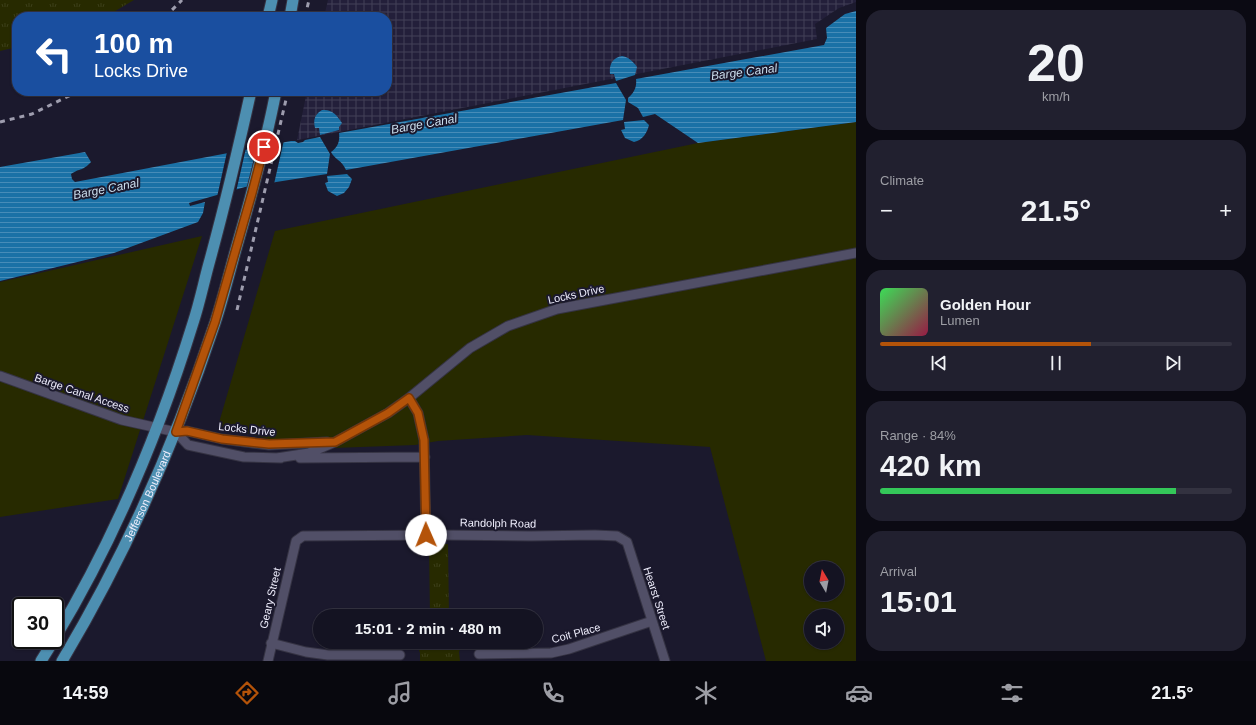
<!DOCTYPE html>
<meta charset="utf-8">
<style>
:root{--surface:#141322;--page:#21202f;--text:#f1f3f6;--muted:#9d9ea5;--line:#333240;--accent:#b45309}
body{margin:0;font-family:Helvetica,sans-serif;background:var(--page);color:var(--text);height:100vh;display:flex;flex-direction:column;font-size:15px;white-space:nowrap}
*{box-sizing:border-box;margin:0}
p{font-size:13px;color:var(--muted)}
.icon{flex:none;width:22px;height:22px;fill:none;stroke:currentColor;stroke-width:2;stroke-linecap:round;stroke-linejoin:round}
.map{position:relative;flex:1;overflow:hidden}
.sheet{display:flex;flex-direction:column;gap:10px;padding:10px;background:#0b0a13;width:400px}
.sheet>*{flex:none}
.banner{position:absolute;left:12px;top:12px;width:380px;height:84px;border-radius:16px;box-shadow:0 1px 3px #0004,0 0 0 1px var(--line);background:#1a4fa0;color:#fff;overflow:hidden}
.needle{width:26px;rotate:350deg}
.fabs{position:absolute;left:804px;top:561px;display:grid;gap:8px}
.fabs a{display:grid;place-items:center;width:40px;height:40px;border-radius:50%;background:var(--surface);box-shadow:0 1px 3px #0004,0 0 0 1px var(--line);font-size:20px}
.speed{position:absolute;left:12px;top:597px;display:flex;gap:8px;font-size:20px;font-weight:700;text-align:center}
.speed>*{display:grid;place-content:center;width:52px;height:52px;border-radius:50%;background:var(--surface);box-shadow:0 1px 3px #0004,0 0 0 1px var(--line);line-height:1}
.speed .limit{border:2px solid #111;border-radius:6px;background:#fff;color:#111}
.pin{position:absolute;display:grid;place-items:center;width:34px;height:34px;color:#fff;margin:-17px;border:2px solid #fff;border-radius:50%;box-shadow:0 1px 4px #0007}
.me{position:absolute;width:44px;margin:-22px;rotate:359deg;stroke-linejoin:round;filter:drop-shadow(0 0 3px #0008)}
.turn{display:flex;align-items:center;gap:14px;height:84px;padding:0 16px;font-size:18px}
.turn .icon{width:52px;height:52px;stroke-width:2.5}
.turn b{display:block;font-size:28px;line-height:34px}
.big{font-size:30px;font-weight:800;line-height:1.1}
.sheet .card{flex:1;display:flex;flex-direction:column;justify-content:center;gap:6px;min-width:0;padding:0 14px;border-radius:16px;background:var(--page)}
.sheet .dial{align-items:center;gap:0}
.dial b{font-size:52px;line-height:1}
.song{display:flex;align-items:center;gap:12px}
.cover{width:48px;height:48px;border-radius:6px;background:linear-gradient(135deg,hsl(130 70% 55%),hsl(340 70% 35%))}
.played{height:4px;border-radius:2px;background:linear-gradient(90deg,var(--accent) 60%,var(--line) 60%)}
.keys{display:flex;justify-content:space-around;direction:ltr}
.heat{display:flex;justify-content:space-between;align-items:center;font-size:22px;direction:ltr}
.charge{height:6px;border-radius:3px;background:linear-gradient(90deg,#34c759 84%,var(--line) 0)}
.trip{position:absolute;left:313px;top:609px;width:230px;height:40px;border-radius:20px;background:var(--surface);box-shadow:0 1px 3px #0004,0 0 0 1px var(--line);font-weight:800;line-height:40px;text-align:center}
.dock{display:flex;height:64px;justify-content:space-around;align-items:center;background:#08080e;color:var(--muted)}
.dock .icon{width:28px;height:28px}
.dock .selected{color:var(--accent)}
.dock b{font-size:18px;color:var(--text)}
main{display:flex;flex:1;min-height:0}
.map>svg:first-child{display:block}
.industrial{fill:url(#industrial-grid)}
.grass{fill:#272a00;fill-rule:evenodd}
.park{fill:url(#park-tufts)}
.water{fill:url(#water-rules)}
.pier{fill:#1b192d}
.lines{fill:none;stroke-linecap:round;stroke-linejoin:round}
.minor-casing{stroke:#353343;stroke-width:11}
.primary-casing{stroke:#353343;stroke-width:13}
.minor{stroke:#514f67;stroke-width:9}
.primary{stroke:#4d8fb1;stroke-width:11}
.rail{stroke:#9e9dae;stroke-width:3;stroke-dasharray:5 5;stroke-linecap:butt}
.route-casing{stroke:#753606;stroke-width:10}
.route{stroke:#b45309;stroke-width:7}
.labels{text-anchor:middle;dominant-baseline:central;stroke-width:4;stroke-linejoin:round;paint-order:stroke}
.street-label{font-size:11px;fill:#eeedfc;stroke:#1b192d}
.water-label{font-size:12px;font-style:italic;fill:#ccdfee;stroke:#1b192d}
</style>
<main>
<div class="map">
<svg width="856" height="661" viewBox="0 0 856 661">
<defs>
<pattern id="industrial-grid" width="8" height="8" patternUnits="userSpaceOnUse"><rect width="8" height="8" fill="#231f3a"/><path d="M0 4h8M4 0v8" fill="none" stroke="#434057"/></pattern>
<pattern id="park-tufts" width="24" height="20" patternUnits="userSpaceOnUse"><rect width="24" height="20" fill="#272a00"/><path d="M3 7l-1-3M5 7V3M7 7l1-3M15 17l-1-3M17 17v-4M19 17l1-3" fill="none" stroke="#3c3f19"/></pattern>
<pattern id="water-rules" width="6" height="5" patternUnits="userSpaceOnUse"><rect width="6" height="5" fill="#1a71a6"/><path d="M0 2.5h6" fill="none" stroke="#478cb8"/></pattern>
</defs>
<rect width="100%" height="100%" fill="#1b192d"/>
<path class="industrial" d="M 328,0 L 856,0 L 856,2 L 839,8 L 815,24 L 817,39 L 297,140 L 307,91 L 387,91 L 387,17 L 324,17 Z"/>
<path class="grass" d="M 856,122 L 856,661 L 766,661 L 710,447 L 527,435 L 438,441 L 415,445 L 307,449 L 218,426 L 275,231 L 698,143 ZM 811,568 L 837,568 L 837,594 L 811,594 ZM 811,616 L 837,616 L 837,642 L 811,642 Z
M 202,236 L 118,499 L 0,517 L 0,282 Z"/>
<path class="park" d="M 0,0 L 134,0 L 105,17 L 17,17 L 17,47 L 0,51 Z
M 429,544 L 448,544 L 449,616 L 430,616 Z
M 416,642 L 463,642 L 459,652 L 460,661 L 420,661 L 420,653 Z"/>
<path class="water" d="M 856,11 L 856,122 L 698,143 L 655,114 L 643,117 L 638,108 L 628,102 L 628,98 C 634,93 637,87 636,79 L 824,45 L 827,38 L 826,28 L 845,14 Z
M 622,56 C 628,57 633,61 637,67 L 635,75 L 616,81 L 614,74 L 610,74 C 609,65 612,58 622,56 Z
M 616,83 L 626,100 L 623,120 L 346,170 C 342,160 334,159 331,152 C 338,147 340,141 339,133 Z
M 322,110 C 332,109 337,115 342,123 L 339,127 L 339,130 L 320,135 L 319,128 L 315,128 C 313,120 315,114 322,110 Z
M 644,120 L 649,125 C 647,133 643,140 634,142 L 625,138 L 621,130 L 625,129 L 624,122 Z
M 320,137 L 330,154 L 327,174 L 245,187 L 189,203 L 190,206 L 205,202 L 203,213 L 198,222 L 114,253 L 0,281 L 0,167 L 85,152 L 91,162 C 83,171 80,168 71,174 L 72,179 L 75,182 L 291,141 L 295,141 L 298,143 L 303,142 L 305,140 Z
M 347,174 L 352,179 L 349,187 L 344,193 L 337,196 L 328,191 L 325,183 L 328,182 L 327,176 Z"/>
<path class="pier" d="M 284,140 L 274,184 L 247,189 L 257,146 Z
M 246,148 L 236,192 L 217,197 L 227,152 Z"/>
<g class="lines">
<g class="minor-casing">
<path id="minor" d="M 0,376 L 122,420 L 176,432 L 187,431 L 222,439 L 269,445 L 327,442
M 409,398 L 418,413 L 424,440 L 426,535
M 176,432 L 188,445 L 244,457 L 281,458
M 277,458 L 309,453 L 335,442 L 388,413 L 409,398 L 470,348 L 508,326 L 557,309 L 856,253
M 300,458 L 425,457
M 271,643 L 306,652 L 328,655 L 400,655
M 479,654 L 551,653 L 569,649 L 652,621
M 268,661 L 296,541 L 303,536 L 440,535 L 531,536 L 595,535 L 617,536 L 627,542 L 665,661"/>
</g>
<g class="primary-casing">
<g id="primary">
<path d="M 268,17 L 272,0"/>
<path d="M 290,17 L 293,0"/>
<path d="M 55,638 C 114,540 159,433 193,323 C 199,305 203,286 208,267 C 224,209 238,150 251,91"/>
<path d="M 41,661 L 54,640"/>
<path id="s1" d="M 62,661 C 126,554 176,441 215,323 C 223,299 229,274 236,249 C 251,197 266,144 276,91"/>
</g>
</g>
<use href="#minor" class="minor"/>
<use href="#primary" class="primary"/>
<path class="rail" d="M 165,17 L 182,0
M 305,17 L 309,0
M 0,122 L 32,114 L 79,91
M 237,310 L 288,91"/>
</g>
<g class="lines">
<g class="route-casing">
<path id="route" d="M 264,147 L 252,193 L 215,322 L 176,432 L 187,431 L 222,439 L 269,444 L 335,442 L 388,413 L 409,398 L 418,413 L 424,440 L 426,535"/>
</g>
<use href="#route" class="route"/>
</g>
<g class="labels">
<g class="street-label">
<text transform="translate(576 294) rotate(-12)">Locks Drive</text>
<text transform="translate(82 393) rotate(19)">Barge Canal Access</text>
<text transform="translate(247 429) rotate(6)">Locks Drive</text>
<text stroke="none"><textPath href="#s1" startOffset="186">Jefferson Boulevard</textPath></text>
<text transform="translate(498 523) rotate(1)">Randolph Road</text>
<text transform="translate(270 598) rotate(-77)">Geary Street</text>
<text transform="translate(657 598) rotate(72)">Hearst Street</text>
<text transform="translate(576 633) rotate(-15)">Coit Place</text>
</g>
<g class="water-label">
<text transform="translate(744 72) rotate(-7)">Barge Canal</text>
<text transform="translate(424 124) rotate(-10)">Barge Canal</text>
<text transform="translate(106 189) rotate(-11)">Barge Canal</text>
</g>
</g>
</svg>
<div class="fabs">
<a><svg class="needle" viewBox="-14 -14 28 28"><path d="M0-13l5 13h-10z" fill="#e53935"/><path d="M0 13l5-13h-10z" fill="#9d9ea5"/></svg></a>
<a><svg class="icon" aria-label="sound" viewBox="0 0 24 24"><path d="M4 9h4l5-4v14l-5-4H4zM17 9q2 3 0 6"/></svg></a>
</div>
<div class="speed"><div class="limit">30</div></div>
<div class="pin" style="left:264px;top:147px;background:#d93025"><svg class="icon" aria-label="arrive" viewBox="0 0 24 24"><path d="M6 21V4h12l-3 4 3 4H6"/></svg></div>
<svg class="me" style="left:426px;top:535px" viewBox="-20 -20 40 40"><circle r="19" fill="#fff"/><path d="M0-13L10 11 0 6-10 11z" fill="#b45309"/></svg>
<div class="trip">15:01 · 2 min · 480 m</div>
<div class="banner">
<div class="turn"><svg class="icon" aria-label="left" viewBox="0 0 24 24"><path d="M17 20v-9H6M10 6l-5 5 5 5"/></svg><div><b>100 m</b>Locks Drive</div></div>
</div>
</div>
<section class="sheet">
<div class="card dial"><b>20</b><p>km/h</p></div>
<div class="card"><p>Climate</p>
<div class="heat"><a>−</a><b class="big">21.5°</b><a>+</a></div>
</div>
<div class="card">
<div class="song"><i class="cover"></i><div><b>Golden Hour</b><p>Lumen</p></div></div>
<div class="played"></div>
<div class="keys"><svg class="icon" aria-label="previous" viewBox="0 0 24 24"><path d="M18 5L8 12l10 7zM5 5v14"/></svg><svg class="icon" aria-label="pause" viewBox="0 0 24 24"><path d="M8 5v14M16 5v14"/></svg><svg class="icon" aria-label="next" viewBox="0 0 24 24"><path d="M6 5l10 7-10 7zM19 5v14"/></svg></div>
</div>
<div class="card"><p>Range · 84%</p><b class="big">420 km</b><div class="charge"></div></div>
<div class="card"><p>Arrival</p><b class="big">15:01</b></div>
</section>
</main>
<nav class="dock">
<b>14:59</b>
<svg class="icon selected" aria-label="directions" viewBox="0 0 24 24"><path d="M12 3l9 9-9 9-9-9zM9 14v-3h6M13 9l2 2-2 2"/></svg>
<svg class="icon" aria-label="music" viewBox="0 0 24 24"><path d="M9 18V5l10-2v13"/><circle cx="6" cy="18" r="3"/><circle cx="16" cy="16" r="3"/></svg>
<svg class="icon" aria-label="phone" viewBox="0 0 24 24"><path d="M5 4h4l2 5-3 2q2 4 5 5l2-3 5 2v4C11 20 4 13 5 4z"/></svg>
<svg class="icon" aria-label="climate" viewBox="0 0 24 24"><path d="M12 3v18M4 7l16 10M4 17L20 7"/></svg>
<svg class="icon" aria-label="car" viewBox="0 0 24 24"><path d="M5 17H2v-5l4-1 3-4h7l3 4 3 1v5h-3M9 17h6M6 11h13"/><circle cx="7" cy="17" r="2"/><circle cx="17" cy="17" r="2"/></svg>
<svg class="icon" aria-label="filters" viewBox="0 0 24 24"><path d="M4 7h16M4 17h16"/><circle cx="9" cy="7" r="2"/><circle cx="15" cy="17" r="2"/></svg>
<b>21.5°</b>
</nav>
